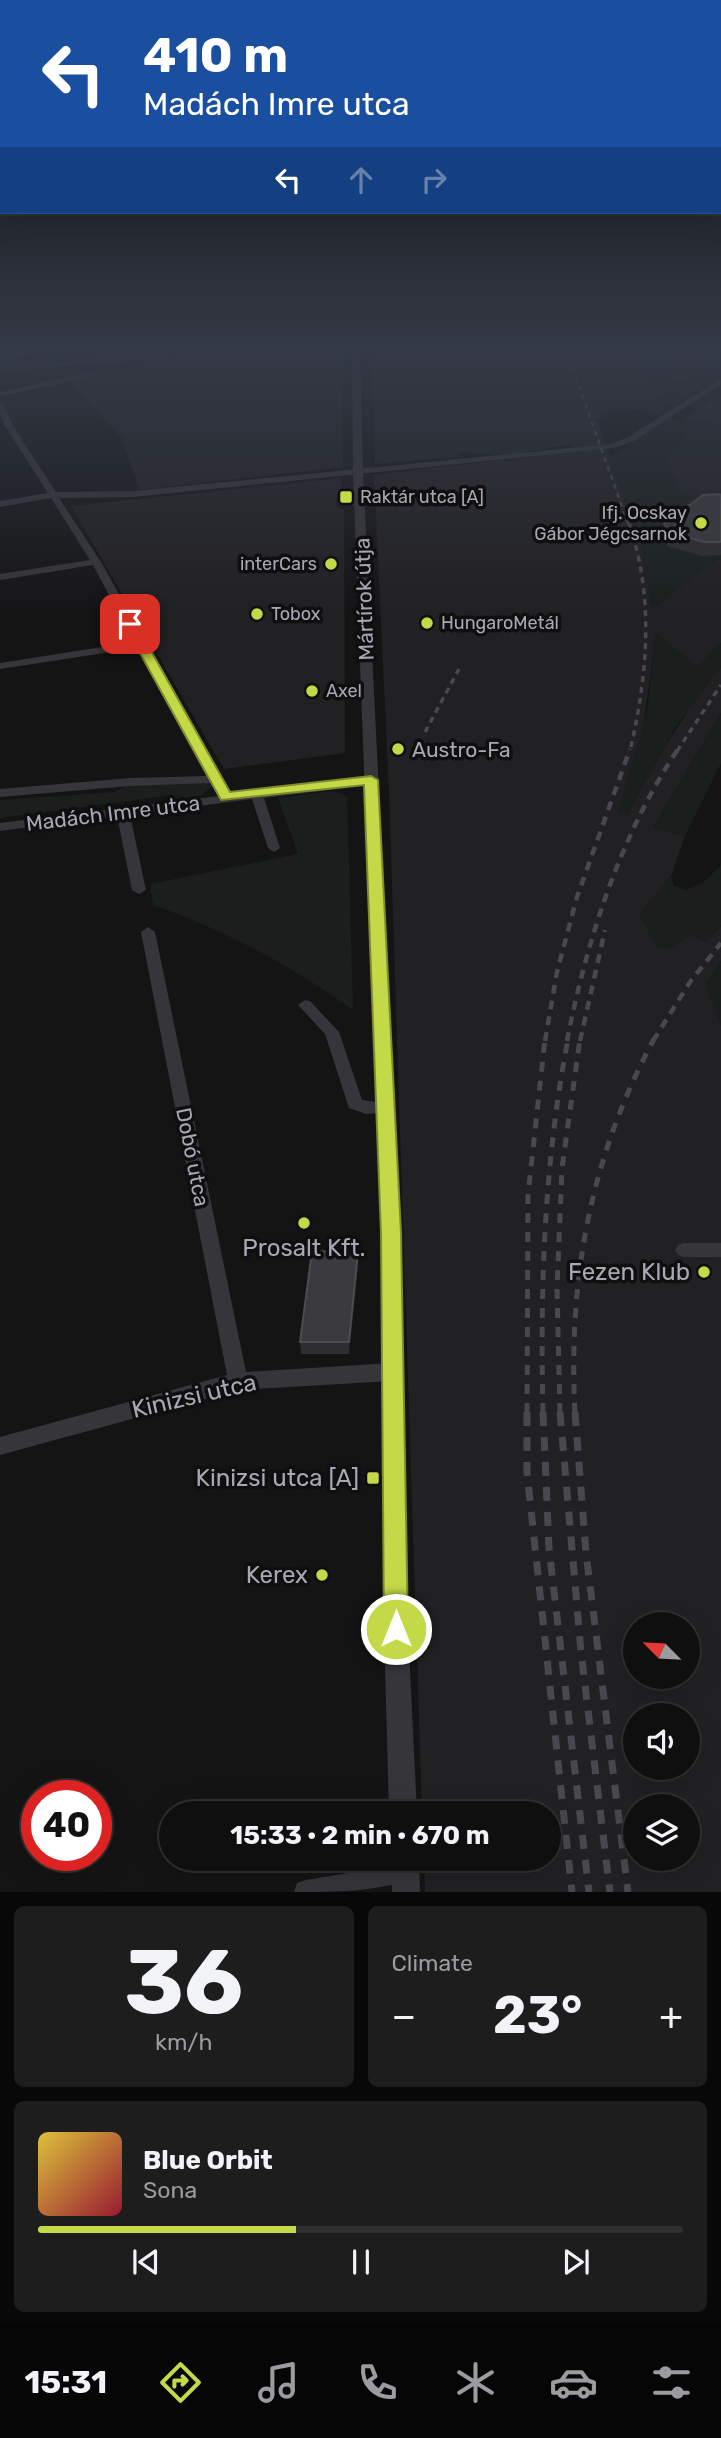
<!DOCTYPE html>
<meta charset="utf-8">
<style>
:root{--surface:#0f0f10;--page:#1d1d1e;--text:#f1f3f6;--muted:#9b9c9f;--line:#2f2f30;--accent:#c4d947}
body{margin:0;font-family:Rubik,sans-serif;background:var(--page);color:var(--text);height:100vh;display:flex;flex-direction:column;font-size:26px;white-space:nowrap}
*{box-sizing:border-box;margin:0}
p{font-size:23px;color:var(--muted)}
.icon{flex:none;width:38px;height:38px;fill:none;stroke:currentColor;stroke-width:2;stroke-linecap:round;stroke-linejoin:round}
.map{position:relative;height:1892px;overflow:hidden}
.drawer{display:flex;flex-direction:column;gap:14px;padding:14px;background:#080809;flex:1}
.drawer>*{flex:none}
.guide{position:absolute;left:0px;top:0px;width:721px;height:214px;box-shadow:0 7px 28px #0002,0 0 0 2px var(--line);background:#1a4fa0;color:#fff;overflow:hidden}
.needle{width:46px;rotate:294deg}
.controls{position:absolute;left:623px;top:1612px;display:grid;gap:14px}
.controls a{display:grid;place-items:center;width:77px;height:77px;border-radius:50%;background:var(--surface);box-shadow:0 7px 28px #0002,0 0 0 2px var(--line);font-size:35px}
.speed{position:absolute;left:21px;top:1780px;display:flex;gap:14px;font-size:35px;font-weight:700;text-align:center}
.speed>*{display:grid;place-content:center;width:91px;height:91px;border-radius:50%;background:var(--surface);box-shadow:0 7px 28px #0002,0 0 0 2px var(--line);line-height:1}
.speed .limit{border:10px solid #d22;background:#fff;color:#111}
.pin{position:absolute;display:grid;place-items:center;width:60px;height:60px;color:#fff;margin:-30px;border-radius:14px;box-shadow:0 4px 10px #0006}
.me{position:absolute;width:77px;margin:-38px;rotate:0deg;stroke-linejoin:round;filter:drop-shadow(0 0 5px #0008)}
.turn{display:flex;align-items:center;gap:24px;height:147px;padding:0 28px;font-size:32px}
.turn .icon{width:91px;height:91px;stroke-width:2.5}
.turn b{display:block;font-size:49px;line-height:60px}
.lanes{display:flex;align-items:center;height:66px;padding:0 28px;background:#0003;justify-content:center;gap:35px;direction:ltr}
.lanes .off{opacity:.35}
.big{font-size:52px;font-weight:700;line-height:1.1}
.drawer .tile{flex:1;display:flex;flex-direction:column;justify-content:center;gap:10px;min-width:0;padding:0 24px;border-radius:10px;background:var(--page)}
.drawer .dial{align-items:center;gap:0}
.dial b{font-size:91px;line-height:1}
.song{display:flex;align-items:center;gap:21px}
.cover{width:84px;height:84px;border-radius:10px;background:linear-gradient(135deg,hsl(50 70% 55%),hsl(350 70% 35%))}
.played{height:7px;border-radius:4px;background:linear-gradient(90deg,var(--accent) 40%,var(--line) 40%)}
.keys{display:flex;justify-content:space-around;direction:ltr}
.heat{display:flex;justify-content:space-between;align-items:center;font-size:38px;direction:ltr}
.drawer .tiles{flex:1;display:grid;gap:14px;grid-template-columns:1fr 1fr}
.tile:last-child{grid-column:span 2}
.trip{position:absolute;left:159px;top:1801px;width:402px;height:70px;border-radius:35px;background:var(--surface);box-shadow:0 7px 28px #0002,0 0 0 2px var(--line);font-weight:700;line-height:70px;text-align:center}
.dock{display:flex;height:112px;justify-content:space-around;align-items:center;background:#060606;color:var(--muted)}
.dock .icon{width:49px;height:49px}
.dock .active{color:var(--accent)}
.dock b{font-size:32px;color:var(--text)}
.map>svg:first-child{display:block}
.built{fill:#212022;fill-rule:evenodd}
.green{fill:#1a1f1d}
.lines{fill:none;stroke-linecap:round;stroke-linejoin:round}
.minor{fill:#363539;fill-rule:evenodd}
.tertiary{fill:#363539;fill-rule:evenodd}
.rail-far4{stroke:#4a484e;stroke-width:2.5;stroke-dasharray:5 4.5;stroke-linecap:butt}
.rail-far3{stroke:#4a484e;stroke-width:3.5;stroke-dasharray:6 5;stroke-linecap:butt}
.rail-far2{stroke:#4a484e;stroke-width:4.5;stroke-dasharray:9 7;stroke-linecap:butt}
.rail-far1{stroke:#4a484e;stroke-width:5;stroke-dasharray:10 9;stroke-linecap:butt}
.rail{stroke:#4a484e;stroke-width:7;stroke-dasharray:14 11;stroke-linecap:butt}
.wall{fill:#2e2d30}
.shaded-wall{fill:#1e1e1f}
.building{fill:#3b3a3e;stroke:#4d4b50;stroke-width:2}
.route{fill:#c4d947;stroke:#7f8d2e;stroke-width:2}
.poi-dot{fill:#c4d947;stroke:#0f0f10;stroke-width:2.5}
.labels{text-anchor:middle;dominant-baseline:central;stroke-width:7;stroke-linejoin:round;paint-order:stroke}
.far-poi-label{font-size:18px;fill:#a9a7b3;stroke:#0f0f10;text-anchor:start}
.street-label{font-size:21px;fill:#a9a7b3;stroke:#0f0f10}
.poi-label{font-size:21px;fill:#a9a7b3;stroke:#0f0f10;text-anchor:start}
.near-poi-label{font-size:24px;fill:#a9a7b3;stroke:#0f0f10;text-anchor:end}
.near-street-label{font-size:24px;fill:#a9a7b3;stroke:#0f0f10}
</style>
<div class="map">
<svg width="721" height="1892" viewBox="0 0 721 1892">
<rect width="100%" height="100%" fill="#141415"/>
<path class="built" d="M 211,350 L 342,350 L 343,467 L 140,490 L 121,437 L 71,382 Z
M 371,350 L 721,350 L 721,375 L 656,414 L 642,410 L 611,411 L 597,420 L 643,550 L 651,605 L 718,559 L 721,560 L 721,643 L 698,667 L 656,634 L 642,736 L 660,754 L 698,695 L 721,667 L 721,713 L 653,828 L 685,836 L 671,876 L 639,915 L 706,941 L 721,926 L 721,961 L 706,984 L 721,1025 L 721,1892 L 425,1892 L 424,1859 L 550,1858 L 550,1813 L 422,1813 L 389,791 L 374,475 L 572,452 L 569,445 L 506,455 L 460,452 L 458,457 L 375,464 ZM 635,1624 L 688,1624 L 688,1676 L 635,1676 ZM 635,1715 L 688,1715 L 688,1768 L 635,1768 ZM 635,1806 L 688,1806 L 688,1858 L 635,1858 Z
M 721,395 L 721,427 L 686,417 Z
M 697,424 L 721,430 L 721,506 L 682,495 L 664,457 L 687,441 L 683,433 Z
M 341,478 L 341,494 L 336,494 L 336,506 L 344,510 L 345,753 L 224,769 L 71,506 Z"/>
<path class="green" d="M 662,356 L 697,358 L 670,358 L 663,362 L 673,364 L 660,375 L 680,382 L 721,359 L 721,375 L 661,411 L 642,407 L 671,388 L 632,377 Z
M 686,417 L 721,427 L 721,430 L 697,424 L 684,433 L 687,441 L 664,457 L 682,495 L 721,506 L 721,560 L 717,559 L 658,605 L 651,605 L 643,550 L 609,457 L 670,418 L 680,421 Z
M 656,633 L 698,667 L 721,643 L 721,667 L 677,725 L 627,815 L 618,812 L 647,711 Z
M 721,713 L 721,763 L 685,836 L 653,828 Z
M 209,780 L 213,785 L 201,796 L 169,800 L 172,795 L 0,818 L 0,800 L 115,792 L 125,786 Z
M 332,791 L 347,796 L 353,1010 C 290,965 225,930 153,905 L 150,884 L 298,854 L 278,798 Z
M 721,865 L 721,926 L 706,941 L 691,935 L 670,949 L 656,946 L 639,914 L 671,876 L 674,886 L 686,890 L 705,881 Z
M 721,961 L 721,1025 L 705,984 Z"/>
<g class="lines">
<path class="minor" d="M 28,350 L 41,350 L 0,361 L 0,357 Z
M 172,353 L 169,357 L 0,371 L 0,367 Z
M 93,372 L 97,374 L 96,376 L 0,396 L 0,392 Z
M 721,379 L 721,384 L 634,441 L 613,448 L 133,497 L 59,498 L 101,562 L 231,795 L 256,789 L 261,791 L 371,777 L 377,781 L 371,785 L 264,798 L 280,848 L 274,852 L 268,848 L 252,799 L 130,815 L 146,890 L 139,894 L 132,890 L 117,816 L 0,831 L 0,823 L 219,796 L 210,783 L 130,786 L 0,797 L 0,789 L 130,778 L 206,776 L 137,648 L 0,669 L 0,663 L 134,642 L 93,565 L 0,580 L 0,574 L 90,560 L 51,498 L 0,507 L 0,501 L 48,493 L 5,426 L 0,414 L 0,403 L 4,405 L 13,426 L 56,492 L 133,491 L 612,444 L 628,437 Z
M 148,927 L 155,932 L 246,1372 L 392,1363 L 399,1366 L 401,1372 L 399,1378 L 392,1381 L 238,1390 L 0,1455 L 0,1437 L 227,1375 L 141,932 Z
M 305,1000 L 310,1001 L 339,1032 L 362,1100 L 391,1104 L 393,1108 L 391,1112 L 366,1114 L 349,1108 L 325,1034 L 298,1005 Z
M 684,1243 L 721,1243 L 721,1257 L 684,1257 L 678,1255 L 675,1250 L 678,1245 Z
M 402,1858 L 414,1861 L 417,1870 L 414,1879 C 372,1892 337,1892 294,1892 L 297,1883 L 306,1880 L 355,1872 Z"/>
<path class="tertiary" d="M 352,350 L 360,350 L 363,472 L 401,1233 L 408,1629 L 417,1813 L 389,1813 L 384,1629 L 381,1233 L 353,472 Z
M 391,1858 L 419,1858 L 420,1892 L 392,1892 Z"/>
<path class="rail-far4" d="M 566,350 L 629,526"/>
<path class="rail-far3" d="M 629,524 C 655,597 647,678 630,751
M 425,732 L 459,669
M 677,751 L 721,685"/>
<path class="rail-far2" d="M 545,1041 L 557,972 L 577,897 L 630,749
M 567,1041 C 587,939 620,836 678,749
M 580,1041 L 605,930
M 653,1041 L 690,982 L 721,943"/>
<path class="rail-far1" d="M 527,1413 L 528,1195 L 545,1039
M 543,1413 C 540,1288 544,1163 568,1039
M 560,1413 L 557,1289 L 562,1168 L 580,1039
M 575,1413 C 568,1279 590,1158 654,1039"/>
<path class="rail" d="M 527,1412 L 527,1472 L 572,1892
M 543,1412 L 549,1548 L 589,1892
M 560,1412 L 581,1652 L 610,1892
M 575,1412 L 586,1553 L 628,1892"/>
</g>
<path class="wall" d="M 721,495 L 721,555 L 702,556 L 667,546 L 661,538 L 664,524 Z
M 358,1252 L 358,1265 L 349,1354 L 301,1354 L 300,1342 Z"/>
<path class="shaded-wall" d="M 358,1252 L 358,1265 L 349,1354 L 349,1342 Z"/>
<path class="building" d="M 719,494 L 721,495 L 721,542 L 704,542 L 669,532 L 664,524 L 703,495 Z
M 312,1251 L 358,1252 L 349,1342 L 300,1342 Z"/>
<linearGradient id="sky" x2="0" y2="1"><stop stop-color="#0b0b0c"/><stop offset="0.57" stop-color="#343a46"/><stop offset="1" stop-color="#343a46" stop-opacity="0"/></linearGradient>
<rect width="721" height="615" fill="url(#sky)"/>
<path class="route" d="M 130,620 L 136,624 L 230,792 L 371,776 L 378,780 L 401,1233 L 408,1629 L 405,1637 L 396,1641 L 387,1637 L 384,1629 L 381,1233 L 364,785 L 221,800 L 124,624 Z"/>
<g class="poi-dot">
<rect x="339" y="490" width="14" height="14" rx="3.5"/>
<circle cx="701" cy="523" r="7"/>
<circle cx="331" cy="564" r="7"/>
<circle cx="257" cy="614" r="7"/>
<circle cx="427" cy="623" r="7"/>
<circle cx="312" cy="691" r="7"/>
<circle cx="398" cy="749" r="7"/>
<circle cx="304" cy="1223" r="7"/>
<circle cx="704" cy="1272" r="7"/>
<rect x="366" y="1471" width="14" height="14" rx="3.5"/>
<circle cx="322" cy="1575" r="7"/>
</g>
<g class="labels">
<g class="far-poi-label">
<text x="360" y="497">Raktár utca [A]</text>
<text x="687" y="513" text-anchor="end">Ifj. Ocskay<tspan x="687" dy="21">Gábor Jégcsarnok</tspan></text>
<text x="317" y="564" text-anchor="end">interCars</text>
<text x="271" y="614">Tobox</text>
<text x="441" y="623">HungaroMetál</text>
<text x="326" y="691">Axel</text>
</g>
<g class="street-label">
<text transform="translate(364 599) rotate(-92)">Mártírok útja</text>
<text transform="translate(113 813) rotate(-7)">Madách Imre utca</text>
<text transform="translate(193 1157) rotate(79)">Dobó utca</text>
</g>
<g class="poi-label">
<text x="412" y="749">Austro-Fa</text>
</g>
<g class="near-poi-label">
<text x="304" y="1248" text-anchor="middle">Prosalt Kft.</text>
<text x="690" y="1272">Fezen Klub</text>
<text x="359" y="1478">Kinizsi utca [A]</text>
<text x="308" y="1575">Kerex</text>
</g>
<g class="near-street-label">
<text transform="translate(194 1396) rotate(-13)">Kinizsi utca</text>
</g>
</g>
</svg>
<div class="controls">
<a><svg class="needle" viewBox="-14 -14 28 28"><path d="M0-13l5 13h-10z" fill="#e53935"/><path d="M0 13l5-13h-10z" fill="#9b9c9f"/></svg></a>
<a><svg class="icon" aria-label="sound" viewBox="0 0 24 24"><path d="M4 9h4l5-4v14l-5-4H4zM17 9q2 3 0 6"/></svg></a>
<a><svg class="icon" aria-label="layers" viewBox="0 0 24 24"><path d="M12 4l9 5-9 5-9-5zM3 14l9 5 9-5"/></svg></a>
</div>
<div class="speed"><div class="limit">40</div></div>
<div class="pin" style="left:130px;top:624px;background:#d93025"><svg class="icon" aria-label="arrive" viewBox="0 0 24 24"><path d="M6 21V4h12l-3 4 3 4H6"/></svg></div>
<svg class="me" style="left:396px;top:1629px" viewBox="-20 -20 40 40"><circle r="17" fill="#c4d947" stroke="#fff" stroke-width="3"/><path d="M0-11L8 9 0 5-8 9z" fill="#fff"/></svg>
<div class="trip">15:33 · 2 min · 670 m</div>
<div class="guide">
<div class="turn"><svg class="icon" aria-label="left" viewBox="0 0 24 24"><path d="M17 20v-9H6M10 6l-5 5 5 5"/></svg><div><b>410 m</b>Madách Imre utca</div></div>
<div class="lanes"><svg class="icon" aria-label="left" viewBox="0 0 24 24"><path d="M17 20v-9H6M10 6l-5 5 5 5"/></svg><svg class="icon off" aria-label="ahead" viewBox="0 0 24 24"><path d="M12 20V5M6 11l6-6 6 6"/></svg><svg class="icon off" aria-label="right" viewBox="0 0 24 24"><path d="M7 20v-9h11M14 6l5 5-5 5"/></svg></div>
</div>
</div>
<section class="drawer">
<div class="tiles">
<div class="tile dial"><b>36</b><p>km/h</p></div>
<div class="tile"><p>Climate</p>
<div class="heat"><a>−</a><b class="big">23°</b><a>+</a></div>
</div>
<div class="tile">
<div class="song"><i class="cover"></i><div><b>Blue Orbit</b><p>Sona</p></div></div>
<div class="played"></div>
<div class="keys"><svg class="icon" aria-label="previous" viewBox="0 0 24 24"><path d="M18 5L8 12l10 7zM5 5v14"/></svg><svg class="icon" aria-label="pause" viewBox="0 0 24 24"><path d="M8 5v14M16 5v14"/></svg><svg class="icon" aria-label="next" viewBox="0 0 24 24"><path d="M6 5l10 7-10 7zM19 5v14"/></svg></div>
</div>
</div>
</section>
<nav class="dock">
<b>15:31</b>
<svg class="icon active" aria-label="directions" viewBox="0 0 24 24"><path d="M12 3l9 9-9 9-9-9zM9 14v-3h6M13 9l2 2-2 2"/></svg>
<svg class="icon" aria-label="music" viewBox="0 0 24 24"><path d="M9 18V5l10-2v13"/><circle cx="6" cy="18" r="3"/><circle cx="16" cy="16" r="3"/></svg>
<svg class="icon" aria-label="phone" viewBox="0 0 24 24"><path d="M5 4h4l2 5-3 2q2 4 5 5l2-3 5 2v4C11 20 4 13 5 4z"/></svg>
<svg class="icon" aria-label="climate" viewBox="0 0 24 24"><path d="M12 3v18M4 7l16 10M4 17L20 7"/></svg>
<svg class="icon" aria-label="car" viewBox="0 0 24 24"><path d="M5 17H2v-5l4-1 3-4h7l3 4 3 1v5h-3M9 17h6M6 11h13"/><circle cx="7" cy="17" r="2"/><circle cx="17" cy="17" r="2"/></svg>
<svg class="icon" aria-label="filters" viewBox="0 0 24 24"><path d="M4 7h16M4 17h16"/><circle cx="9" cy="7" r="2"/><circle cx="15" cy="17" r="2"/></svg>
</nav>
